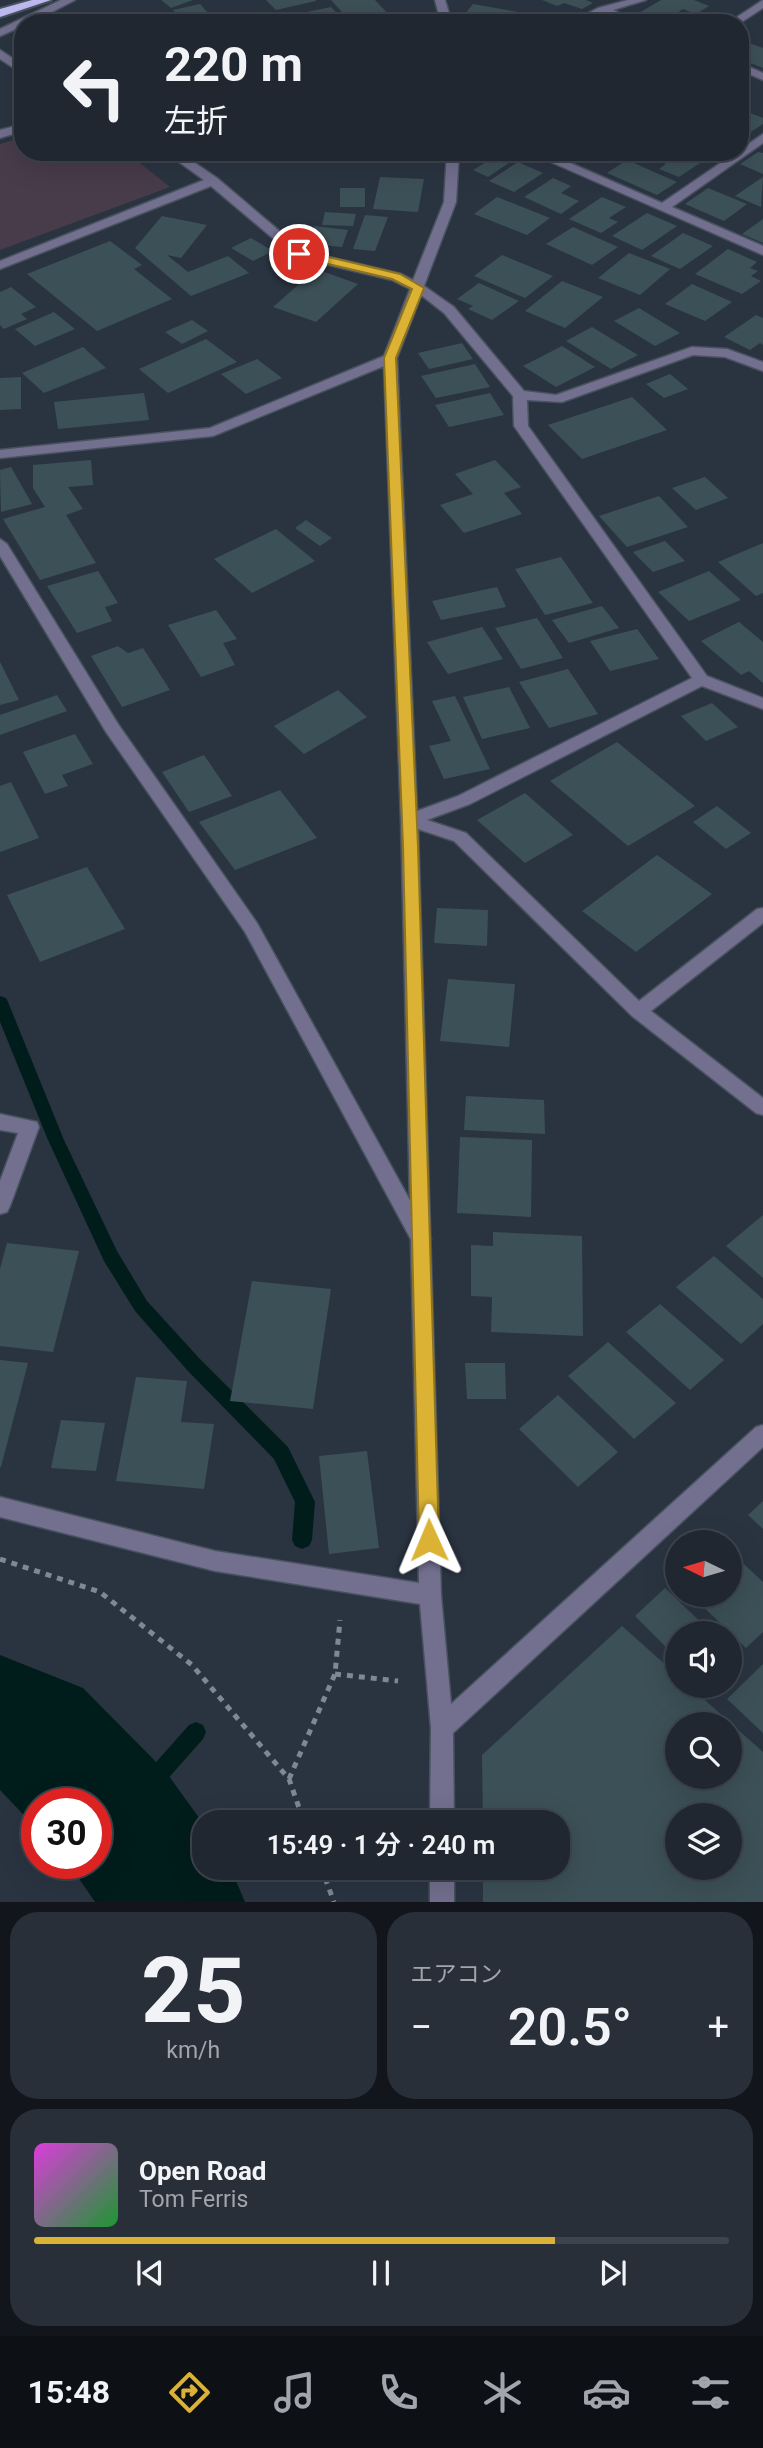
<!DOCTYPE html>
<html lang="ja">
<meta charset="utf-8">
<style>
:root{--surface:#202731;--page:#282f39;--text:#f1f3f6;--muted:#a2a5ab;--line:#3d444d;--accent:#dbb233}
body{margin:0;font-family:Roboto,"Noto Sans JP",sans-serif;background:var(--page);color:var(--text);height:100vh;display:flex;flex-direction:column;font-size:26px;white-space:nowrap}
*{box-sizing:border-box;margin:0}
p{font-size:23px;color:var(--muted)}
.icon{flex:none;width:38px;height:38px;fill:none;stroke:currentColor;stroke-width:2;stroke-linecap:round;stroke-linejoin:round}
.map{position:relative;height:1902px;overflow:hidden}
.drawer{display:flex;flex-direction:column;gap:10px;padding:10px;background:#12151b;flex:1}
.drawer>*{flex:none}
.guide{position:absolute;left:14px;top:14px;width:735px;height:147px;border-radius:28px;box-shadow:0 7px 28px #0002,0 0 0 2px var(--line);background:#202731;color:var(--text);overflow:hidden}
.needle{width:46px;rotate:275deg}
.fabs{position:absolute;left:665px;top:1530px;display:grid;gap:14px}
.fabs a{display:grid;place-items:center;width:77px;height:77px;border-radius:50%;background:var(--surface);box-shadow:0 7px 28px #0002,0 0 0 2px var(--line);font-size:35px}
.speed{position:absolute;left:21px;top:1788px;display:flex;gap:14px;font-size:35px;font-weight:700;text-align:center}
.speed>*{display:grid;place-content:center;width:91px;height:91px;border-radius:50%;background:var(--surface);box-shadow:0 7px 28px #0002,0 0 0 2px var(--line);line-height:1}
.speed .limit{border:10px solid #d22;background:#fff;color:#111}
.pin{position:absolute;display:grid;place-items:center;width:60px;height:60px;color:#fff;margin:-30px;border:4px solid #fff;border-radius:50%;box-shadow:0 2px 7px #0007}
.me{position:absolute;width:77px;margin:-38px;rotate:359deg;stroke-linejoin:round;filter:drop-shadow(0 0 5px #0008)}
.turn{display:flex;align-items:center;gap:24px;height:147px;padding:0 35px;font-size:32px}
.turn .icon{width:91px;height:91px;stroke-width:2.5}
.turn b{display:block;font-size:49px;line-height:60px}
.big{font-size:52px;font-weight:600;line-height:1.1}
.drawer .card{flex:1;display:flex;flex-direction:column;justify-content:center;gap:10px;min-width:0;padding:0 24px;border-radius:28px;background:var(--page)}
.drawer .dial{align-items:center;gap:0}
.dial b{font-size:91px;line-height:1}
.song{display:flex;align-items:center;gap:21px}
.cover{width:84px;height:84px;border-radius:10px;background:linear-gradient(135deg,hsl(300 70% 55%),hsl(130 70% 35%))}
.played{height:7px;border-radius:4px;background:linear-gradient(90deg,var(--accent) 75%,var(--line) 75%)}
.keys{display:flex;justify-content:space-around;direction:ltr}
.heat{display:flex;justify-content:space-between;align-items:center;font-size:38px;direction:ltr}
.drawer .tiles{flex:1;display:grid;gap:10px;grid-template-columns:1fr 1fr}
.card:last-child{grid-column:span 2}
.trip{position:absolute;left:192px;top:1810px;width:378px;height:70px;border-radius:28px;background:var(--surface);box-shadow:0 7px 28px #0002,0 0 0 2px var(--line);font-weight:600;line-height:70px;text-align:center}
.menu{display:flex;height:112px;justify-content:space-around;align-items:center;background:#0d1014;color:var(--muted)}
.menu .icon{width:49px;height:49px}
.menu .on{color:var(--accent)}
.menu b{font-size:32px;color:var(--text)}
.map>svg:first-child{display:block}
.green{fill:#483b4a}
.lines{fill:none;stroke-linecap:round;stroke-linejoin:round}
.stream{fill:#001d1b;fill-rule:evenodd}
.river{fill:#001d1b;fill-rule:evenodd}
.building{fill:#3c5057;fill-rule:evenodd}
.service-casing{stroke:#48525e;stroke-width:3}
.minor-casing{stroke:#48525e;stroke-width:3}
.trunk-casing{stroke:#48525e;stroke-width:4}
.path{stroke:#7f8893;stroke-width:5;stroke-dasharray:6 6;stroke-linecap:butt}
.service{fill:#726f8f;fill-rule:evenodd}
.minor{fill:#726f8f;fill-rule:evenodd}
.trunk{fill:#bdb8f0;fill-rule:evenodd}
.route{fill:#dbb233;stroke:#8e7421;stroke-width:2}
</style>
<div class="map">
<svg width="763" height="1902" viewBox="0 0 763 1902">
<rect width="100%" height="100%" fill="#2a3441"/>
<path class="green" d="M 23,137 L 23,152 L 126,152 L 170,187 L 0,250 L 0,144 Z"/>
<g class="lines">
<path class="stream" d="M 0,996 L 6,998 L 8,1002 L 64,1140 L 117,1251 L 147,1301 L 199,1358 L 288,1447 L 315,1502 L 312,1540 L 309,1546 L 302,1549 L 295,1546 L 292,1540 L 295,1502 L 274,1459 L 187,1370 L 135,1311 L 104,1261 L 48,1140 L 0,1022 Z
M 196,1722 L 203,1725 L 206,1732 L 203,1739 L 126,1826 L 119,1830 L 112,1826 L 108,1819 L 112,1812 L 189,1725 Z"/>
<path class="river" d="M 0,1655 L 83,1688 L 166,1772 L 205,1826 L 205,1867 L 230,1867 L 245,1902 L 95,1902 L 69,1864 L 96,1864 L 96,1804 L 37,1804 L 37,1829 L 0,1790 Z"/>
</g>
<path class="building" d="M 161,0 L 193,0 L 171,8 Z
M 266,0 L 316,0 L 316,1 L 276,10 Z
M 331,0 L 375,0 L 393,19 L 375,23 L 352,23 Z
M 542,0 L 586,0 L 593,3 L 582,9 L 564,3 L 557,6 Z
M 661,0 L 694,0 L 709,6 L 696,14 L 683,9 L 662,22 L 639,13 Z
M 200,4 L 217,23 L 184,23 L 173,10 Z
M 473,4 L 541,16 L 536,23 L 475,23 L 461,19 Z
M 331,7 L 346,23 L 311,23 L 302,13 Z
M 291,16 L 297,23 L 268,21 Z
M 740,40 L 763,48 L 763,68 L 740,59 Z
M 740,109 L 763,118 L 763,124 L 740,139 Z
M 209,152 L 250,152 L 225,163 Z
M 401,152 L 436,152 L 437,160 L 402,161 Z
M 482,152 L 500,152 L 515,159 L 488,177 L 473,170 L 488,161 L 476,156 Z
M 573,152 L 613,152 L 597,162 Z
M 648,152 L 699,152 L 709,157 L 679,177 L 659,169 L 666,164 L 644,155 Z
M 758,152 L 763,153 L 763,174 L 740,164 Z
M 627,160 L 677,182 L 657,195 L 607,173 Z
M 518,162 L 543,173 L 514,192 L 489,181 Z
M 380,177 L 424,179 L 418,212 L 373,209 Z
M 763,177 L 761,207 L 735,196 Z
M 553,178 L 571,186 L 561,193 L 579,201 L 561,214 L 524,197 Z
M 340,188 L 365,188 L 365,207 L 340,207 Z
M 708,188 L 747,204 L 724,221 L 685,204 Z
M 497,197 L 550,218 L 527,235 L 474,214 Z
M 602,197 L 626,207 L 609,218 L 618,222 L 601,233 L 569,219 Z
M 325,212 L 356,214 L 353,226 L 322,225 Z
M 647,213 L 677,226 L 642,250 L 612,236 Z
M 365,215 L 388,217 L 375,251 L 353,249 Z
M 162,216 L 207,225 L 181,258 L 167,255 L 188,272 L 228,256 L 249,273 L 191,296 L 135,248 Z
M 763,219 L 763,243 L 742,234 Z
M 314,226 L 348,230 L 342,247 L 307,244 Z
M 573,227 L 618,247 L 592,265 L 546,244 Z
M 683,233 L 713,246 L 680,269 L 651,256 Z
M 251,238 L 273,251 L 253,261 L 231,248 Z
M 110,241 L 142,265 L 134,269 L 172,299 L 97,331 L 27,274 Z
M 728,249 L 757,262 L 750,268 L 758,271 L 751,276 L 761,281 L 742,294 L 695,274 Z
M 629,253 L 670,269 L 640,295 L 598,278 Z
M 502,255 L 553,276 L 525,298 L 474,276 Z
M 316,269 L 358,284 L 316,322 L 273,307 Z
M 562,281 L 603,297 L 565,328 L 525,311 Z
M 479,283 L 519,301 L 492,320 L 468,309 L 473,306 L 457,299 Z
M 692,284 L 732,302 L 705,321 L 665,304 Z
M 11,287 L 36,307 L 21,314 L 27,319 L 4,329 L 0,325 L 0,292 Z
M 639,308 L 680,333 L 655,346 L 614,321 Z
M 54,312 L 75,329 L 35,346 L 15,329 Z
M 756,315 L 763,318 L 763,345 L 760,343 L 750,350 L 724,337 Z
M 192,320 L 208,331 L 182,344 L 165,332 Z
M 592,327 L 638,355 L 611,369 L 566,341 Z
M 206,339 L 237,362 L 168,393 L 139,369 Z
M 462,343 L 473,359 L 429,369 L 418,353 Z
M 562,346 L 595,367 L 556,387 L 523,366 Z
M 83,347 L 106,368 L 44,393 L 22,373 Z
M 257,359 L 282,378 L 246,394 L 221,374 Z
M 475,364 L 490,387 L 436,398 L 421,376 Z
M 670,374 L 688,389 L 664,398 L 646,384 Z
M 21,377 L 21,409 L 0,410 L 0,378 Z
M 144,393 L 149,420 L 58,429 L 54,402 Z
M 490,393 L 504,415 L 449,427 L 435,405 Z
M 632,397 L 667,430 L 582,459 L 548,425 Z
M 91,460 L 93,485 L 68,487 L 83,509 L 66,515 L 96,563 L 40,580 L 3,519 L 45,507 L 33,488 L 33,465 Z
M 495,460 L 521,487 L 504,493 L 522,514 L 464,533 L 440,505 L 473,494 L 455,474 Z
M 11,467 L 32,504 L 1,512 L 0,470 Z
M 705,477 L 728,498 L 696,510 L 672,488 Z
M 659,496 L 688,527 L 627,547 L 599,516 Z
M 306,520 L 332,538 L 320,546 L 295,528 Z
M 276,529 L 315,561 L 252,593 L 214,559 Z
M 665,541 L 685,561 L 653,572 L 633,552 Z
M 763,543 L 763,593 L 756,596 L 718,562 Z
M 561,557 L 593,603 L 545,615 L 515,569 Z
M 98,571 L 118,603 L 105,607 L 112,621 L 77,633 L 47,586 Z
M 709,571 L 741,600 L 689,621 L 658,592 Z
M 497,587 L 506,607 L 441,620 L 432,601 Z
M 602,606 L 619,628 L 569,643 L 552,620 Z
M 216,610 L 237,639 L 223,643 L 235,665 L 201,677 L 168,625 Z
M 537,618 L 563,658 L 521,669 L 495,628 Z
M 739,622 L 763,642 L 763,683 L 749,671 L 741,675 L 701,641 Z
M 482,627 L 503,659 L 448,674 L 427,642 Z
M 637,629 L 659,659 L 610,671 L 590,641 Z
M 118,646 L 128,653 L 143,648 L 170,690 L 122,707 L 91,656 Z
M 0,662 L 19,700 L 0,705 Z
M 568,669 L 598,714 L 549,728 L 519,682 Z
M 509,687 L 530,728 L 482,739 L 463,697 Z
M 338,690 L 367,717 L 304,754 L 274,726 Z
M 57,695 L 67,711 L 0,735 L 0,715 Z
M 455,696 L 490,769 L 444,779 L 429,746 L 451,741 L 432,701 Z
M 712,703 L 738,727 L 706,741 L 681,716 Z
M 75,734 L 93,764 L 62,775 L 68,786 L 45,794 L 23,752 Z
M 617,742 L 695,806 L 628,846 L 550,781 Z
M 204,755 L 232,796 L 189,812 L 162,772 Z
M 11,782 L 39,838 L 0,852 L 0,786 Z
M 280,790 L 317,838 L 235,870 L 199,822 Z
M 525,793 L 573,835 L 525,863 L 477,820 Z
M 717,806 L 751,833 L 726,849 L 693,822 Z
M 657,855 L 712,894 L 636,952 L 582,911 Z
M 87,867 L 125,929 L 40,962 L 7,895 Z
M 437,908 L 488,910 L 487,946 L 434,943 Z
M 448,979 L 515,984 L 509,1047 L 440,1041 Z
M 466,1096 L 544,1100 L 545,1134 L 464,1130 Z
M 460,1137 L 532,1140 L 531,1217 L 457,1213 Z
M 763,1215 L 763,1278 L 726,1246 Z
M 493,1232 L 582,1236 L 583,1336 L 491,1332 L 492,1297 L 471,1296 L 471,1245 L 493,1246 Z
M 7,1243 L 79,1251 L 53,1352 L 0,1346 L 0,1269 Z
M 714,1256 L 763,1299 L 763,1324 L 741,1344 L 676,1287 Z
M 252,1281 L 331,1289 L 313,1409 L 230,1401 Z
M 660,1304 L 724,1360 L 690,1390 L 626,1332 Z
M 608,1342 L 676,1403 L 634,1439 L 568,1376 Z
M 0,1360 L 28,1363 L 1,1467 L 0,1467 Z
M 465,1363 L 505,1363 L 506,1399 L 467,1399 Z
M 136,1377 L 187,1381 L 181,1422 L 214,1424 L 204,1489 L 116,1481 Z
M 558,1395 L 618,1452 L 578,1487 L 519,1429 Z
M 61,1420 L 105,1423 L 96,1471 L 51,1468 Z
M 367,1451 L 379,1548 L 329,1554 L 319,1456 Z
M 763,1501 L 763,1529 L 748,1515 Z
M 730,1551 L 763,1582 L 763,1632 L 746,1648 L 690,1594 L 730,1594 Z
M 665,1588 L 712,1633 L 677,1633 L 677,1658 L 635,1616 Z
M 622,1626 L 677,1675 L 677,1685 L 688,1685 L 763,1752 L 763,1902 L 483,1902 L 483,1867 L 558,1867 L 558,1822 L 483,1822 L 482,1755 ZM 677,1724 L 730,1724 L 730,1776 L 677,1776 ZM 677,1815 L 730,1815 L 730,1867 L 677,1867 Z
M 730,1650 L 744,1664 L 730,1678 Z
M 763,1664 L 763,1733 L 727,1699 Z"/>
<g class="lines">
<g class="service-casing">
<path id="service" d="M 0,539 L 7,544 L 118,724 L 257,923 L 428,1233 L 431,1239 L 428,1245 L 421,1247 L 414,1245 L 245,932 L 106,732 L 0,556 Z"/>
</g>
<g class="minor-casing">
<path id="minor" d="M 61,0 L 75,0 L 31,23 L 23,23 L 23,26 L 0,36 L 0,29 Z
M 435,0 L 445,0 L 452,23 L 441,23 Z
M 628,0 L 646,0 L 613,10 L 641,23 L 625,23 L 602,14 L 583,23 L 569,23 L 598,8 Z
M 763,0 L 763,8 L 740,23 L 728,23 Z
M 0,50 L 23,65 L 23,74 L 0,59 Z
M 740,63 L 763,73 L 763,80 L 740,70 Z
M 23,124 L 23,131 L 0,138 L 0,130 Z
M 763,134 L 763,143 L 672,207 L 763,246 L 763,255 L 528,152 L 545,152 L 662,203 Z
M 165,152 L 179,152 L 217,178 L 303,251 L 401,274 L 413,280 L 444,202 L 447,152 L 459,152 L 456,202 L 424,286 L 454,307 L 524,391 L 556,395 L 692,347 L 727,349 L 763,362 L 763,371 L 725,357 L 693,355 L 562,402 L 527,400 L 528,426 L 707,676 L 763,698 L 763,709 L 702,686 L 470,804 L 427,820 L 466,833 L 639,1001 L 757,909 L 763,908 L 763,923 L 651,1011 L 763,1098 L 763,1115 L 756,1113 L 632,1016 L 454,841 L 418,829 L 441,1595 L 451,1704 L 756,1427 L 763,1425 L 763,1447 L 453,1733 L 454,1822 L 430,1822 L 431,1728 L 420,1604 L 215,1571 L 0,1517 L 0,1497 L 215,1551 L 419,1583 L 401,820 L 384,366 L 213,436 L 0,458 L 0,450 L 210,428 L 384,356 L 410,289 L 392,280 L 295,257 L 211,186 L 0,269 L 0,261 L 204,180 ZM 421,295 L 444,313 L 513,396 L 514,426 L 692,678 L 458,796 L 417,811 L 397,358 Z
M 0,1114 L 37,1122 L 39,1127 L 10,1206 L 7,1212 L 0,1214 L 0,1181 L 18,1133 L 0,1130 Z
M 430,1867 L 454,1867 L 454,1902 L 430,1902 Z"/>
</g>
<g class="trunk-casing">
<path id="trunk" d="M 32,0 L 51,0 L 0,17 L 0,9 Z"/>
</g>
<path class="path" d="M 0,1559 L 100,1592 L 192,1665 L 289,1779 L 304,1822
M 335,1674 L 398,1681
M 289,1779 L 335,1674 L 340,1620
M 321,1867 L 334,1902"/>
<use href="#service" class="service"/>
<use href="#minor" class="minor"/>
<use href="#trunk" class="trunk"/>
</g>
<path class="route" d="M 299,250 L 400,274 L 424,288 L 396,358 L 418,846 L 439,1540 L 436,1547 L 429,1549 L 422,1547 L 419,1540 L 403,846 L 384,358 L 412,289 L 392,279 L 294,256 L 293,254 Z"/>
</svg>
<div class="fabs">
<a><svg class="needle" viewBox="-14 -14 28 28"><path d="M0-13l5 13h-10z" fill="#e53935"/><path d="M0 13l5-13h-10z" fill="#a2a5ab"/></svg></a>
<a><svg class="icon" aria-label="sound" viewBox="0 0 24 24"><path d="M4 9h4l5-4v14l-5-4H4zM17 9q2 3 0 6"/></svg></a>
<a><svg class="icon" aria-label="search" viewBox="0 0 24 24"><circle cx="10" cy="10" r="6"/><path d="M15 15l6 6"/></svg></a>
<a><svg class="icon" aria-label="layers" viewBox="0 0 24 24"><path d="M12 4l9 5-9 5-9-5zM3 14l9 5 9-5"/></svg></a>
</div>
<div class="speed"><div class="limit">30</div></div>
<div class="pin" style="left:299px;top:254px;background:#d93025"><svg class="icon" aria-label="arrive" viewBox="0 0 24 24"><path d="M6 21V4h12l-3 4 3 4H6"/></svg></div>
<svg class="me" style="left:429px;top:1540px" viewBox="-20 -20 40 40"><path d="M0-17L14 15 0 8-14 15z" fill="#dbb233" stroke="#fff" stroke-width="4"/></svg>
<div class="trip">15:49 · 1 分 · 240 m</div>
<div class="guide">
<div class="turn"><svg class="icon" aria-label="left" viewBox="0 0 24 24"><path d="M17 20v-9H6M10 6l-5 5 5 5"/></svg><div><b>220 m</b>左折</div></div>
</div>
</div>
<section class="drawer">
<div class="tiles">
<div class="card dial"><b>25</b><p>km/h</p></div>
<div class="card"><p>エアコン</p>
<div class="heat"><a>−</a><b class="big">20.5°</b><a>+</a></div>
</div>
<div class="card">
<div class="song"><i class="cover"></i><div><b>Open Road</b><p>Tom Ferris</p></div></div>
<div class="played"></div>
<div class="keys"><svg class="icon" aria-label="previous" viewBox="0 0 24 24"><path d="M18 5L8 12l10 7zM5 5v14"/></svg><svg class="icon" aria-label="pause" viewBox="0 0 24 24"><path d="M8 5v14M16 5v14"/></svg><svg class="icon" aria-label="next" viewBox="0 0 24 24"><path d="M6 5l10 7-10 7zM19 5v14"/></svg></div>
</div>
</div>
</section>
<nav class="menu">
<b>15:48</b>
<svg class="icon on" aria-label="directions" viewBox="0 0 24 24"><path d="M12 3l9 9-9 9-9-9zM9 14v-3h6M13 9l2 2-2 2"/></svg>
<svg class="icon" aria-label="music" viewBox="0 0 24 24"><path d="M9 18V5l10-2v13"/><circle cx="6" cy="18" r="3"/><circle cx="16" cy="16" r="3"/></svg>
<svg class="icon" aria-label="phone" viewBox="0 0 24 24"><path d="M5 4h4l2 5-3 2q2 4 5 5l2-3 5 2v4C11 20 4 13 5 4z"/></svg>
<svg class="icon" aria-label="climate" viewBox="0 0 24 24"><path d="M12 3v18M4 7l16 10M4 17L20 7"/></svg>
<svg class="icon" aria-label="car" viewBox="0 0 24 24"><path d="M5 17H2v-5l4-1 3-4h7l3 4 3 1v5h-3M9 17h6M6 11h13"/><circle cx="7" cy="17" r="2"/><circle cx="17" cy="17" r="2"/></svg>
<svg class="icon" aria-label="filters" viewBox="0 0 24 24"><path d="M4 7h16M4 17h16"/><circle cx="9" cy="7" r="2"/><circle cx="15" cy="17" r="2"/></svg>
</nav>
